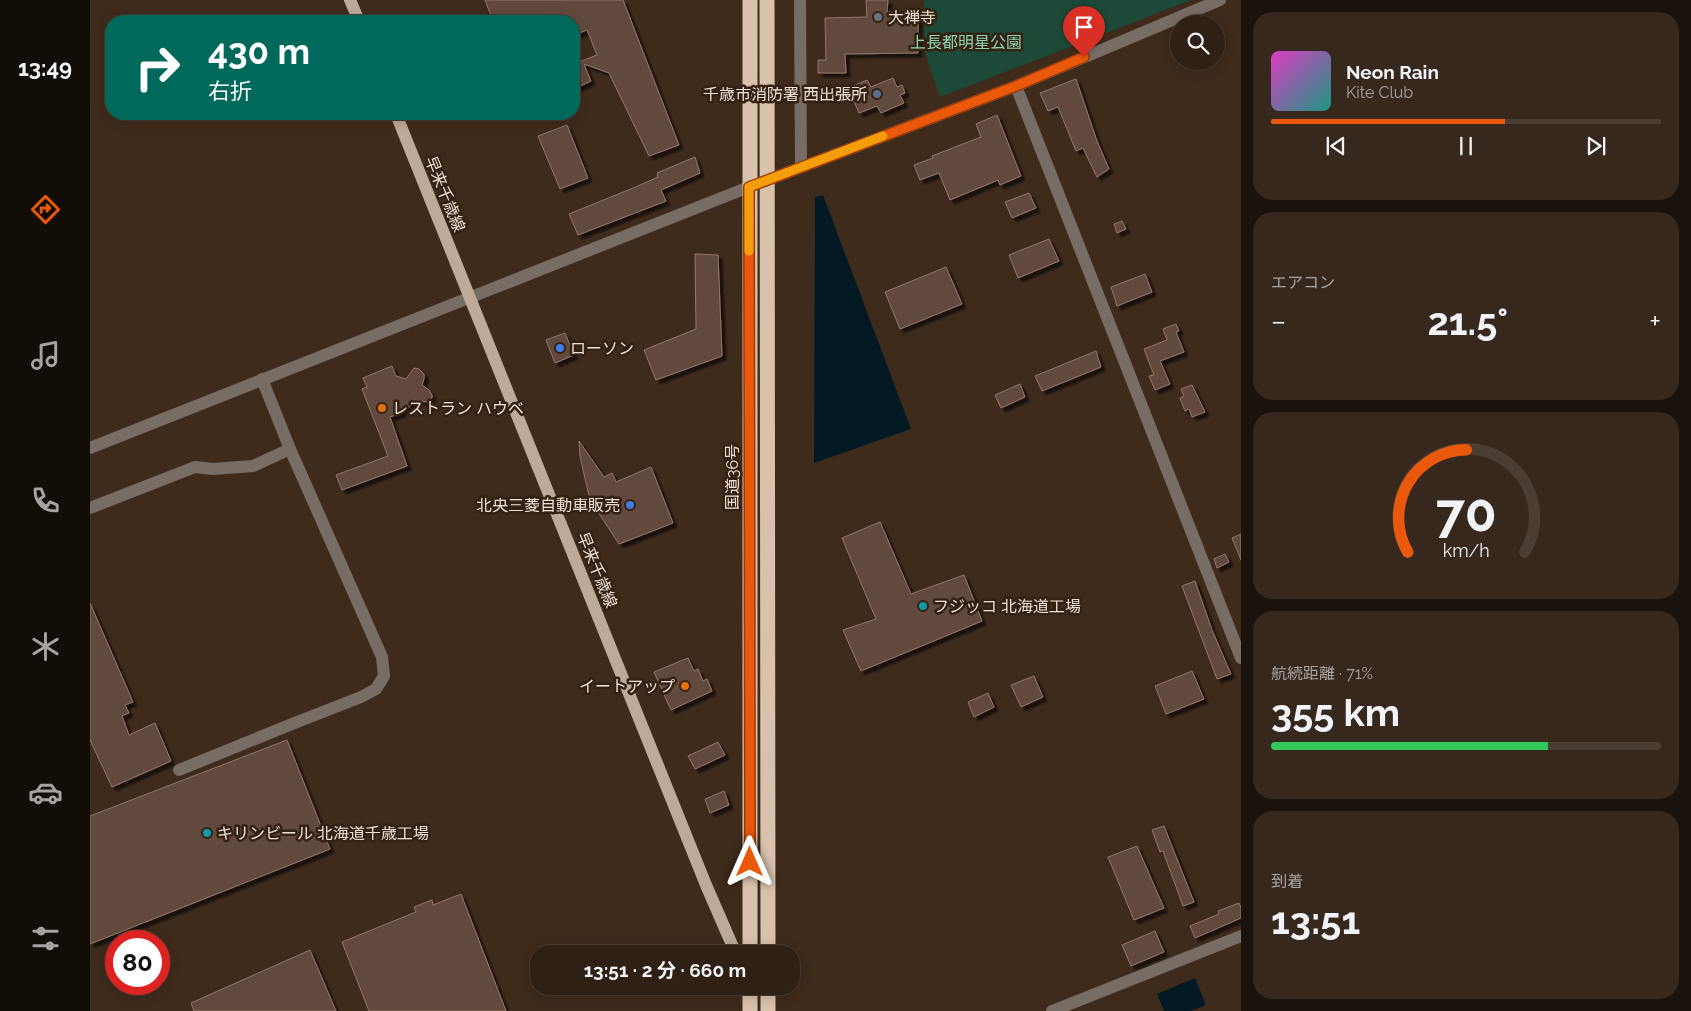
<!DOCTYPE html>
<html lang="ja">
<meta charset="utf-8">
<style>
:root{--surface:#2f2015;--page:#37281e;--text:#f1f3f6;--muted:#a7a3a0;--line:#4a3e34;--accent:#ea580c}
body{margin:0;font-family:Raleway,"Noto Sans JP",sans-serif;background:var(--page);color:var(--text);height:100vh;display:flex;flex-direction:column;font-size:19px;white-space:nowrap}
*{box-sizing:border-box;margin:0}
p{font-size:16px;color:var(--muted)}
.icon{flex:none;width:28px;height:28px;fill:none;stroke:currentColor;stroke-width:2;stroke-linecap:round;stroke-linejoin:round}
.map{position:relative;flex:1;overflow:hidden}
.sheet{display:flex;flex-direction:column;gap:12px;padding:12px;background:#1a120c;width:450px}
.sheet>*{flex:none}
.top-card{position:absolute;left:15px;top:15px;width:475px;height:105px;border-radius:20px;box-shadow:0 2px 12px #0003,0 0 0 1px var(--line);background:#00695c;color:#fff;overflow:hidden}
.buttons{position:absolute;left:1080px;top:15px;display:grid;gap:10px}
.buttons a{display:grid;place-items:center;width:55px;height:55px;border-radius:50%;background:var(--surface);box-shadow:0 2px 12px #0003,0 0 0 1px var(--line);font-size:25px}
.speed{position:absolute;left:15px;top:930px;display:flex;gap:10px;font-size:25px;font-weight:700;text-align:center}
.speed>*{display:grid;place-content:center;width:65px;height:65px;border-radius:50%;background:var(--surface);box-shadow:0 2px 12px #0003,0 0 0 1px var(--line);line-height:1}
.speed .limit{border:8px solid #d22;background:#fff;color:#111}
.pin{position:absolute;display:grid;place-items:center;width:42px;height:42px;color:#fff;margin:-51px -21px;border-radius:50% 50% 50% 0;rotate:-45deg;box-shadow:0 0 5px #0007}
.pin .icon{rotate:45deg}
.me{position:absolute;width:55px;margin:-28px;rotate:0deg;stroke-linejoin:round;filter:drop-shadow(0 0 4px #0008)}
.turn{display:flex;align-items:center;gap:18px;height:105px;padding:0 20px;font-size:22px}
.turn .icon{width:65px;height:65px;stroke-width:2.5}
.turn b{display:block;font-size:35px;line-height:42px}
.big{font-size:38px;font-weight:700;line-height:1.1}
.sheet .widget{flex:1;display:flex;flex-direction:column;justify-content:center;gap:8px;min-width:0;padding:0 18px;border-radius:20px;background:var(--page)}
.sheet .dial{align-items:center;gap:0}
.dial svg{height:130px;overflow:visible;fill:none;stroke:var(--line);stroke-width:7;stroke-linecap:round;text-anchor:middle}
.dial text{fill:var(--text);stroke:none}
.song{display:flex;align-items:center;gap:15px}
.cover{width:60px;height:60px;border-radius:8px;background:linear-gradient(135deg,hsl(310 70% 55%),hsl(170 70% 35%))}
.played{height:5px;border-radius:2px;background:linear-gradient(90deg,var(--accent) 60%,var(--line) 60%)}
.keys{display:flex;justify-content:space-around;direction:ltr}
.heat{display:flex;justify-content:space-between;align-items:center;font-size:28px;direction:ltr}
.charge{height:8px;border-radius:4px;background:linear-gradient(90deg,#34c759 71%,var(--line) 0)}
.trip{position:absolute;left:440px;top:945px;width:270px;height:50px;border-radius:20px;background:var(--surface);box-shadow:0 2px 12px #0003,0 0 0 1px var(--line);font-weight:700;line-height:50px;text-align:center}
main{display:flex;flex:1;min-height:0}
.tab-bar{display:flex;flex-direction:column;width:90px;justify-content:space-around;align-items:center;background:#130d08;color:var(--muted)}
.tab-bar .icon{width:35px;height:35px}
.tab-bar .active{color:var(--accent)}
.tab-bar b{font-size:22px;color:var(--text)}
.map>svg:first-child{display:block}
.green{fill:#1d4a38}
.water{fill:#031a24}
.building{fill:#62483d;stroke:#93776b;filter:url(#shadow)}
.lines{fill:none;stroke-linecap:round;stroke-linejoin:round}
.minor{stroke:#776d65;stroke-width:12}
.major{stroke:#bdaa98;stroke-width:12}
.highway{stroke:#d9c2ac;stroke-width:15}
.route-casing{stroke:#983908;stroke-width:12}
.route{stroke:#ea580c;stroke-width:9}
.slow{stroke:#f59e0b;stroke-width:9}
.worship-dot{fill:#6b7280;stroke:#352112;stroke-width:2}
.service-dot{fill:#5c6f8a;stroke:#352112;stroke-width:2}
.shop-dot{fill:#3f7fe0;stroke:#352112;stroke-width:2}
.food-dot{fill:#e8710a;stroke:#352112;stroke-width:2}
.culture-dot{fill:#0f9aa8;stroke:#352112;stroke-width:2}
.labels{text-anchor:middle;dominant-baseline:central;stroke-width:5;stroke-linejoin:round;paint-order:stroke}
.poi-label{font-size:16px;fill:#eddfd6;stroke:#352112;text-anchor:start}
.park-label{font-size:16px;fill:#8bd7b5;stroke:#352112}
.street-label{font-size:16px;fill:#eddfd6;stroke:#352112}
</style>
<main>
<nav class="tab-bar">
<b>13:49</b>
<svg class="icon active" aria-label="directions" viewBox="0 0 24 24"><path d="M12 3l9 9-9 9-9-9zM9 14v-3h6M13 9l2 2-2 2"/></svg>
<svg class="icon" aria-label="music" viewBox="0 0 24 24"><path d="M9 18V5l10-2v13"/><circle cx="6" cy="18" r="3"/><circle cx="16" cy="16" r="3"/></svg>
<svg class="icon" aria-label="phone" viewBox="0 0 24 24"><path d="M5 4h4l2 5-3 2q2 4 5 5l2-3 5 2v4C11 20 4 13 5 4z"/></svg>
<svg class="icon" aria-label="climate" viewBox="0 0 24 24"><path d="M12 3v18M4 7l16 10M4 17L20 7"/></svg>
<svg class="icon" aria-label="car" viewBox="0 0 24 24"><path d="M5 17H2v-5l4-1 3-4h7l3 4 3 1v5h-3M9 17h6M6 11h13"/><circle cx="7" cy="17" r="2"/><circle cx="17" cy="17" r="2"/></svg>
<svg class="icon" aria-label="filters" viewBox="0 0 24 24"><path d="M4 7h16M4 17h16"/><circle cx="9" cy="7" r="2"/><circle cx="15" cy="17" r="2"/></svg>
</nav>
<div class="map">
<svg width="1151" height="1011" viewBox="0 0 1151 1011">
<defs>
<filter id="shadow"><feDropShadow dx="4" dy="4" stdDeviation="1" flood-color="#0009"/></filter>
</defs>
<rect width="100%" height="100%" fill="#3f2b1c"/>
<path class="green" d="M 834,0 L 1101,0 L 850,97 L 834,49 Z"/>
<path class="water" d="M 733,195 L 821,429 L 724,463 L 725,197 Z
M 1105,978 L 1116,1005 L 1101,1011 L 1074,1011 L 1067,994 Z"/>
<path class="building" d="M 395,0 L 533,0 L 589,145 L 559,156 L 519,73 L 494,64 L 501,81 L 484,89 L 484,64 L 507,55 L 497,30 L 484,35 L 484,21 L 403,21 Z
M 776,0 L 798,0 L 797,12 L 828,14 L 828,53 L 755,54 L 756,73 L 728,73 L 728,60 L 736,60 L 735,18 L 777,17 Z
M 803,78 L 807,87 L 812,85 L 815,93 L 810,95 L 814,103 L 791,113 L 787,106 L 769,113 L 758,88 L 777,80 L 781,87 Z
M 986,79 L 1007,141 L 1019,169 L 1007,177 L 993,148 L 986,151 L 968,107 L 958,111 L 950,93 Z
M 907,115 L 931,176 L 910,185 L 908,180 L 860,200 L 849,173 L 830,180 L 824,165 L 843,158 L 842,156 L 891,137 L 886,124 Z
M 477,125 L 498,178 L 470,189 L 448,136 Z
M 605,157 L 610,173 L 571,190 L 576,201 L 488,235 L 479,214 L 548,186 L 568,177 L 567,173 Z
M 939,193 L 946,208 L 922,218 L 915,202 Z
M 1032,221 L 1036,229 L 1027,233 L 1024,224 Z
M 959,239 L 969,261 L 928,278 L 919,255 Z
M 605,254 L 628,255 L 632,356 L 566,380 L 554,350 L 606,329 Z
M 856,267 L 872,304 L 810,329 L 795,292 Z
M 1055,274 L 1062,292 L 1027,306 L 1021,287 Z
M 1086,324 L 1089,331 L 1086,332 L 1094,352 L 1070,361 L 1080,384 L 1065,390 L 1059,376 L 1064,375 L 1054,349 L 1077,340 L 1073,329 Z
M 475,333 L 484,355 L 465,363 L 456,340 Z
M 1006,351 L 1011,367 L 952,391 L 945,376 Z
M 302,366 L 306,376 L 316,379 L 324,368 L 329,369 L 334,374 L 334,379 L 332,385 L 339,390 L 342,395 L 342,398 L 336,402 L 325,400 L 318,409 L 311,410 L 312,413 L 300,417 L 317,466 L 252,490 L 246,475 L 298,456 L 272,389 L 277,387 L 273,378 Z
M 930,384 L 935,397 L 911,408 L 905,395 Z
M 1102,385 L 1115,412 L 1102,417 L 1099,409 L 1095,411 L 1090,398 L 1094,396 L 1091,389 Z
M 489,441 L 514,477 L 522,473 L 526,482 L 561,467 L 583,523 L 529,544 L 504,506 L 498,492 L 490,456 Z
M 790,522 L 821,594 L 874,575 L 892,621 L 771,671 L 753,630 L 786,619 L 752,538 Z
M 1151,534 L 1151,560 L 1142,538 Z
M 1135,554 L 1139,562 L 1127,568 L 1124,559 Z
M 1105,581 L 1122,630 L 1141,674 L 1127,679 L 1092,586 Z
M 0,603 L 43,702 L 35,705 L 39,713 L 32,716 L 39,735 L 65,723 L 81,761 L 22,787 L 0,740 Z
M 598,658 L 604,671 L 608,669 L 613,681 L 617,679 L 622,691 L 581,710 L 564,672 Z
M 1102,671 L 1114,699 L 1076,714 L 1065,686 Z
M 944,676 L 953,697 L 931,707 L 921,685 Z
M 898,693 L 904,707 L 884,717 L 878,702 Z
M 197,740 L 240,849 L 0,944 L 0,816 Z
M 628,742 L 635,755 L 605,769 L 598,756 Z
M 634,791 L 639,805 L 620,813 L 615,799 Z
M 1074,826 L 1104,902 L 1093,906 L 1073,851 L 1070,852 L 1062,830 Z
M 1047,846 L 1074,908 L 1044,920 L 1018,857 Z
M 371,894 L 416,1011 L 279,1011 L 252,942 L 326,912 L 324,907 L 342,900 L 343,905 Z
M 1149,903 L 1151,908 L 1151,918 L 1105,938 L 1100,926 L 1129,914 L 1128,911 Z
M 1065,931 L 1074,952 L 1041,966 L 1032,945 Z
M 220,950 L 246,1011 L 104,1011 L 101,1003 Z"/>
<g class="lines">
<path class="minor" d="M 710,0 L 711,167
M 926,86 L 1151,658
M 0,448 L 659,187 L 926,86 L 1130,0
M 0,508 L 105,467 L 123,469 L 163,466 L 200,449
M 89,770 L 197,726 L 271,697 L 286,689 L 294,676 L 292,657 L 200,449 L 172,379
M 962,1011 L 1151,936"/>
<path class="major" d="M 260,0 L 269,21
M 306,114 L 616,885 L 646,954"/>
<path class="highway" d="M 660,0 L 660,954
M 677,0 L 678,954
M 660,986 L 660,1011
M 678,986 L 678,1011"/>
</g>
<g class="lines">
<g class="route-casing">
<path id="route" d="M 660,862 L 659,187 L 926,86 L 994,57"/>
</g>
<use href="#route" class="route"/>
<path class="slow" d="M 659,251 L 659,187 L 793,136"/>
</g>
<circle class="worship-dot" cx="788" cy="17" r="5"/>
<circle class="service-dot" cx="787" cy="94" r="5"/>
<g class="shop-dot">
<circle cx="470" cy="348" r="5"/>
<circle cx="540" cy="505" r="5"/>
</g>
<g class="food-dot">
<circle cx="292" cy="408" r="5"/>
<circle cx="595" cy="686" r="5"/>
</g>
<g class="culture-dot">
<circle cx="833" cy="606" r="5"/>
<circle cx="117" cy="833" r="5"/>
</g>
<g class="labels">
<g class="poi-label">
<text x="798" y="17">大禅寺</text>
<text x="777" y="94" text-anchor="end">千歳市消防署 西出張所</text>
<text x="480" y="348">ローソン</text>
<text x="302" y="408">レストラン ハウベ</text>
<text x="530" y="505" text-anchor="end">北央三菱自動車販売</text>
<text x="843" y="606">フジッコ 北海道工場</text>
<text x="585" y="686" text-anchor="end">イートアップ</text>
<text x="127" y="833">キリンビール 北海道千歳工場</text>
</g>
<g class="park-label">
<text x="876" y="42">上長都明星公園</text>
</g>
<g class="street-label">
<text transform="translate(355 194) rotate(68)">早来千歳線</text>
<text transform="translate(642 477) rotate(-90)">国道36号</text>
<text transform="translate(507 570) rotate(68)">早来千歳線</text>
</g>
</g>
</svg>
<div class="buttons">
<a><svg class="icon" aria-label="search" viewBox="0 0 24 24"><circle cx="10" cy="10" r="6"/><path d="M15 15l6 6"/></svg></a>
</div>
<div class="speed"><div class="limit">80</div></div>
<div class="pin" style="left:994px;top:57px;background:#d93025"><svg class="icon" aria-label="arrive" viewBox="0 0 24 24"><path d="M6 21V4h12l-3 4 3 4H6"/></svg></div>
<svg class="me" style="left:660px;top:862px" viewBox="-20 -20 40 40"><path d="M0-17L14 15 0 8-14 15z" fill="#ea580c" stroke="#fff" stroke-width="4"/></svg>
<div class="trip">13:51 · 2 分 · 660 m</div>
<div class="top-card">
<div class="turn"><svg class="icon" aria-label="right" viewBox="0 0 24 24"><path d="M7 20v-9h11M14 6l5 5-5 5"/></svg><div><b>430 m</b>右折</div></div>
</div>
</div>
<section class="sheet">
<div class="widget">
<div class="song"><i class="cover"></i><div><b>Neon Rain</b><p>Kite Club</p></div></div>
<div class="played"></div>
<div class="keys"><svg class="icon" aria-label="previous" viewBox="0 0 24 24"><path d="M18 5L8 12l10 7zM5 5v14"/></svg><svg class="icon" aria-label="pause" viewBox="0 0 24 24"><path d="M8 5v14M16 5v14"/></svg><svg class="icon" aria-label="next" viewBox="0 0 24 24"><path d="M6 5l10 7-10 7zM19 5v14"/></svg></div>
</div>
<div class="widget"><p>エアコン</p>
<div class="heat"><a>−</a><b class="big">21.5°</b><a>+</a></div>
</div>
<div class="widget dial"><svg viewBox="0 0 100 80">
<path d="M14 69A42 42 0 1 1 86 69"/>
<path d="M14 69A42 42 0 0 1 50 6" stroke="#ea580c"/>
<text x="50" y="56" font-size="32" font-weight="700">70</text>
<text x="50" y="72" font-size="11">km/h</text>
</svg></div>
<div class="widget"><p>航続距離 · 71%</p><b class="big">355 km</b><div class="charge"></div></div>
<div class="widget"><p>到着</p><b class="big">13:51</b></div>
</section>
</main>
